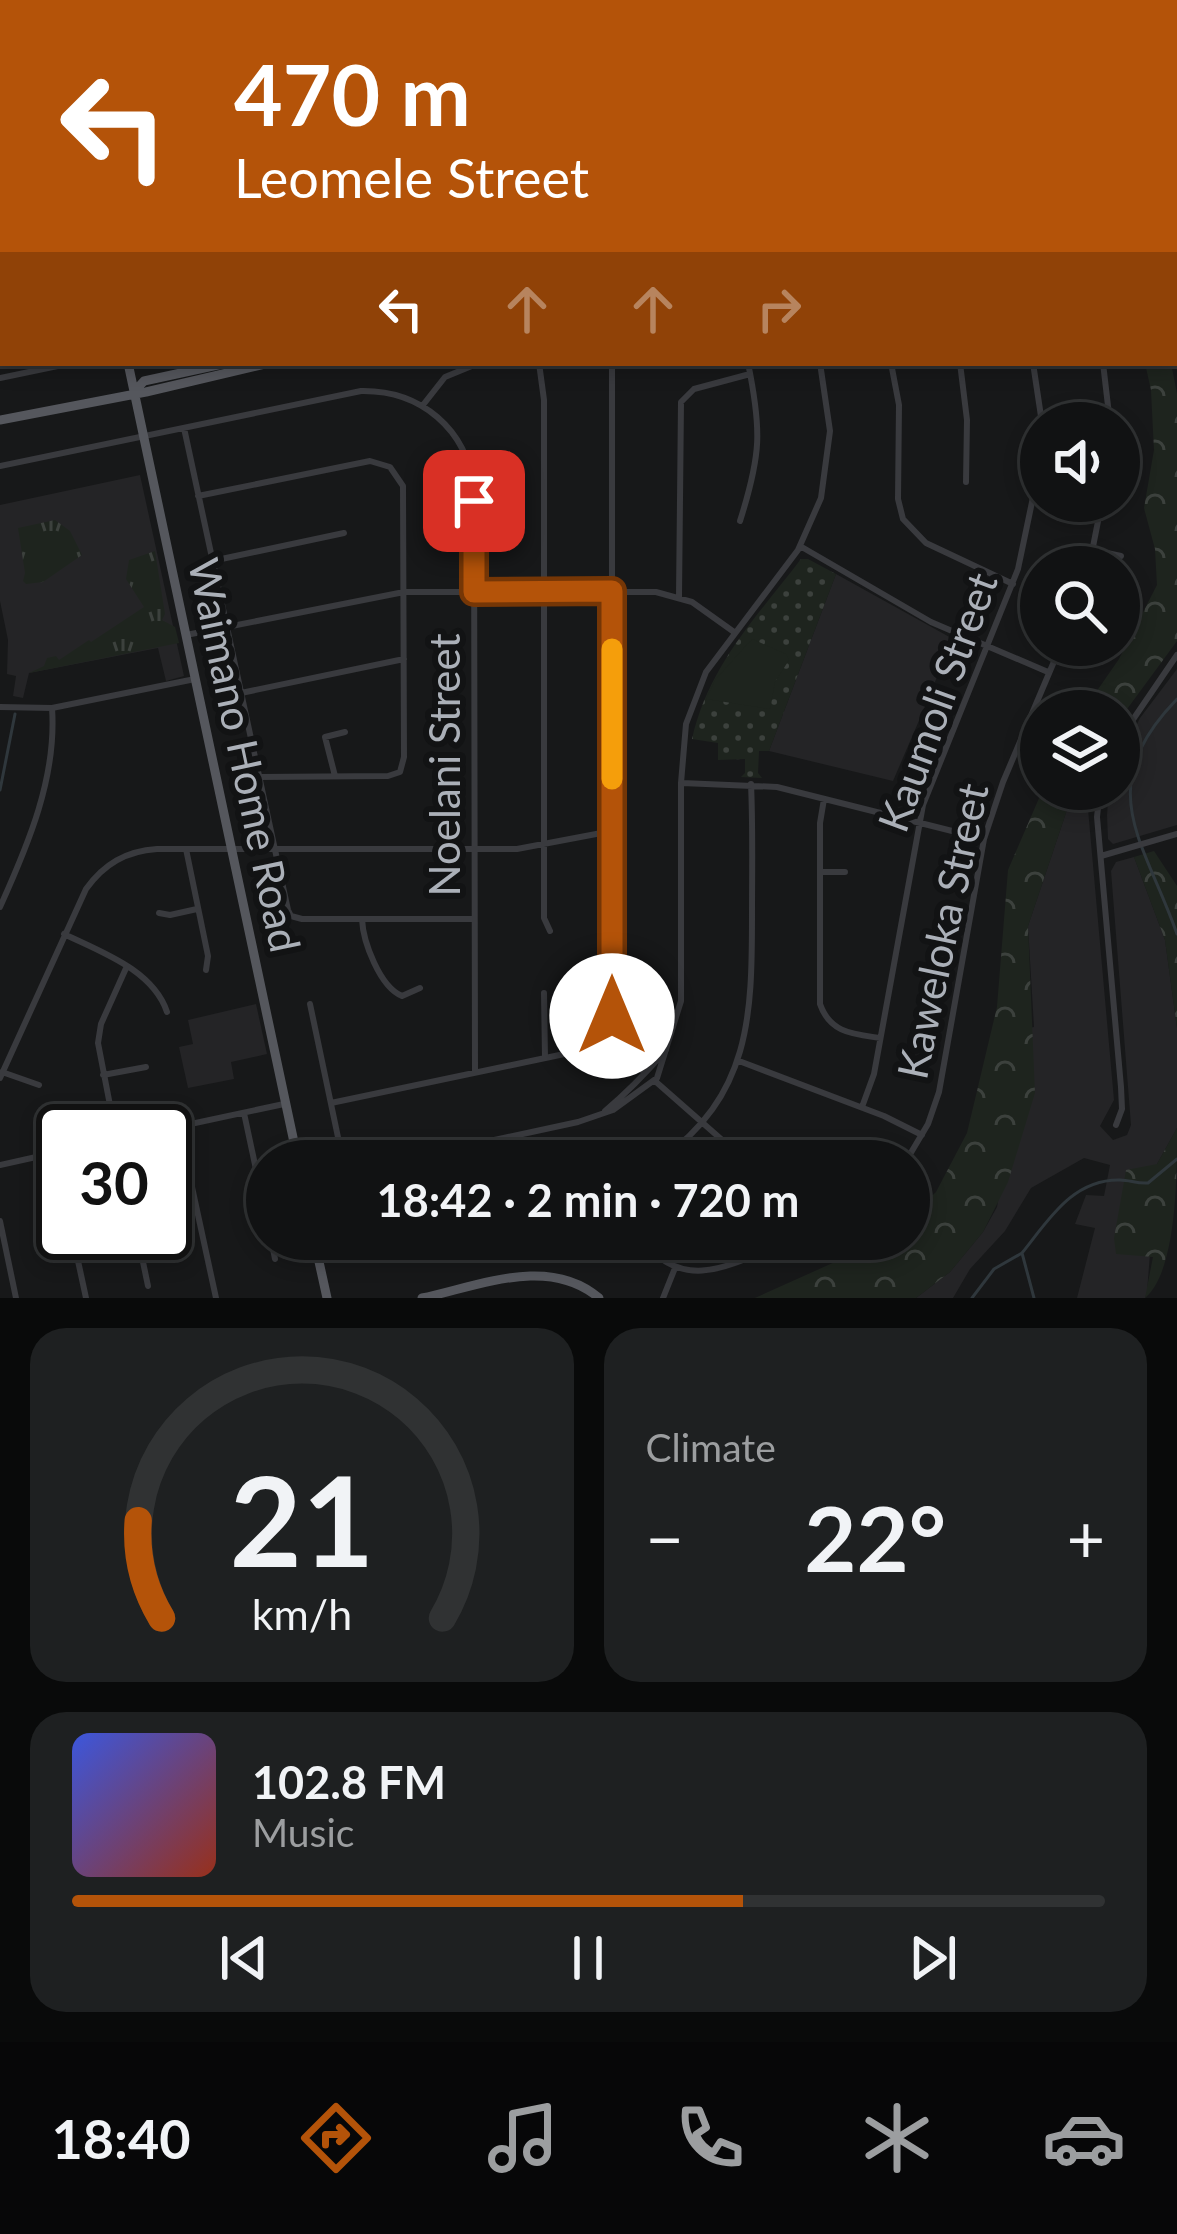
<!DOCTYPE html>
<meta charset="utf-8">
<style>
:root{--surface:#111213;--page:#1e2021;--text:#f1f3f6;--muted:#9c9ea0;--line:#303233;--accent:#b45309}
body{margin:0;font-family:Lato,sans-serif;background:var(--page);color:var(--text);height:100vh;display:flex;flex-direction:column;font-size:45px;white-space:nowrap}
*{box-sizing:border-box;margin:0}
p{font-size:39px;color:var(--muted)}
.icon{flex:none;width:66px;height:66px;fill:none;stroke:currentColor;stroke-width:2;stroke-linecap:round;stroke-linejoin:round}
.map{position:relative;height:1298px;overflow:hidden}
.details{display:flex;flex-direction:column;gap:30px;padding:30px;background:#090a0a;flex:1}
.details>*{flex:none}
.top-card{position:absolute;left:0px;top:0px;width:1179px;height:366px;box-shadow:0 6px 18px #0003,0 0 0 3px var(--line);background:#b45309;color:#fff;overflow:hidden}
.controls{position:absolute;left:1020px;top:402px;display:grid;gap:24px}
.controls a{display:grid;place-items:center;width:120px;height:120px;border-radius:50%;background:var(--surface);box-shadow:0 6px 18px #0003,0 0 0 3px var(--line);font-size:60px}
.speed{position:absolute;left:36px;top:1104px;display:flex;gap:24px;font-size:60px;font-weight:700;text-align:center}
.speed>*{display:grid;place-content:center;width:156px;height:156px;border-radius:50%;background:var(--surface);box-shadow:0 6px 18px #0003,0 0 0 3px var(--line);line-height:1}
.speed .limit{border:6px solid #111;border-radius:18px;background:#fff;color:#111}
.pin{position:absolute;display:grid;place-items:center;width:102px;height:102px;color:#fff;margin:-51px;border-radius:24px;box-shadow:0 6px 18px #0006}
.me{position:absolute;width:132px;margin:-66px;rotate:0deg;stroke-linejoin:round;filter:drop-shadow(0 0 9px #0008)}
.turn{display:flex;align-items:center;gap:42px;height:252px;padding:0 36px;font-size:54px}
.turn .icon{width:156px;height:156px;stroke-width:2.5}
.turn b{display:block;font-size:84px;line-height:102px}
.lanes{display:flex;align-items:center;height:114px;padding:0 36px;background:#0003;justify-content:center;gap:60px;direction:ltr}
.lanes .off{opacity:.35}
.big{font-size:90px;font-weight:700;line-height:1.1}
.details .card{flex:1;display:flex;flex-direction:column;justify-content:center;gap:18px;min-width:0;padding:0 42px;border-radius:36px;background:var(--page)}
.details .dial{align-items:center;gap:0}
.dial svg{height:312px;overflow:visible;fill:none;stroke:var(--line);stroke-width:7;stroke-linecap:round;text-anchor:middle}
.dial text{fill:var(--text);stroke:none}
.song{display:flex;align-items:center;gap:36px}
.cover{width:144px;height:144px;border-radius:18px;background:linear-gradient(135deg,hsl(230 70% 55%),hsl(10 70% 35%))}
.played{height:12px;border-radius:6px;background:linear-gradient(90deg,var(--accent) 65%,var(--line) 65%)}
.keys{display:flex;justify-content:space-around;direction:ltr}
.heat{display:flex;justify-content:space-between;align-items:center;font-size:66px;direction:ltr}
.details .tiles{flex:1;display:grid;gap:30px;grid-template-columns:1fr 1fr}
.card:last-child{grid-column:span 2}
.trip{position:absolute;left:246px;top:1140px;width:684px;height:120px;border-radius:60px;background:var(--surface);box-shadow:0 6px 18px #0003,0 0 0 3px var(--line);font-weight:700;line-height:120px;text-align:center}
.tab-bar{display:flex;height:192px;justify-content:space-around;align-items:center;background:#070708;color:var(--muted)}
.tab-bar .icon{width:84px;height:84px}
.tab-bar .current{color:var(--accent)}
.tab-bar b{font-size:54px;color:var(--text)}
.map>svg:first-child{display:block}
.built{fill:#242426}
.grass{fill:url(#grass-tufts)}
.forest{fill:url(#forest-crowns)}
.park{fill:url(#park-dots)}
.pitch{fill:#1e241e}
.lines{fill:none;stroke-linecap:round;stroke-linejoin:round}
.stream{stroke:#2f373c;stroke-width:3}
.minor{stroke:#393a3e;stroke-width:6}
.major{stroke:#55575d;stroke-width:9}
.route-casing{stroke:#753606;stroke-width:30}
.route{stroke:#b45309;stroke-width:21}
.slow{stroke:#f59e0b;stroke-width:21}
.labels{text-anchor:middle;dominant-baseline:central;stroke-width:12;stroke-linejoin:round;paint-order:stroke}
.street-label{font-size:42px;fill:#abb0b8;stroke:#121314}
</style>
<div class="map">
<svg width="1177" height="1298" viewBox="0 0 1177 1298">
<defs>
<pattern id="grass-tufts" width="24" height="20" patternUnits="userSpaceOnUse" patternTransform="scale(3)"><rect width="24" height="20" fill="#1e241e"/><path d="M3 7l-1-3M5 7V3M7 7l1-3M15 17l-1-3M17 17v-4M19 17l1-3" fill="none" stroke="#3c413d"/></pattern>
<pattern id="forest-crowns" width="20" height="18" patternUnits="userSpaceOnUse" patternTransform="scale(3)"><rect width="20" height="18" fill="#1e241e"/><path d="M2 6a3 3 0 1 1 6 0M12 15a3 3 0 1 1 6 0" fill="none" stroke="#3c413d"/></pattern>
<pattern id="park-dots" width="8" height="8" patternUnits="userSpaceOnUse" patternTransform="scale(3)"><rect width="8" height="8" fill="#1e241e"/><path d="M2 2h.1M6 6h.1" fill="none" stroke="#3c413d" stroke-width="1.8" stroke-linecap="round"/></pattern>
</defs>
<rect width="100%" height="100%" fill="#171819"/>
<path class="built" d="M 62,0 L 457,0 L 456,3 Z
M 140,475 L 184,676 L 166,681 L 158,648 L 29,673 L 23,698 L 13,696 L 16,676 L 7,674 L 8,640 L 0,601 L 0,505 Z
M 836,574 L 953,639 L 932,689 L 953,699 L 959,696 L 951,716 L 948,710 L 927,702 L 893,781 L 769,751 Z
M 1177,669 L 1177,825 L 1113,844 L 1108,839 L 1107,815 L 1109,789 L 1119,789 L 1119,760 L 1140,718 Z
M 1074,789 L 1091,789 L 1088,809 L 1114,1100 L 1100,1126 L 1113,1140 L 1127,1135 L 1131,1125 L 1111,871 L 1116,862 L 1134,857 L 1165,940 L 1177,1028 L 1177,1128 L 1157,1164 L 1147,1292 L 1145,1298 L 1077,1298 L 1095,1228 L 1075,1224 L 1086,1195 L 1104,1196 L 1110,1165 L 1084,1158 L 1031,1188 L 1005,1231 L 970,1269 L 953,1298 L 916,1298 L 950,1272 L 983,1232 L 997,1207 L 1029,1028 L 1034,1027 L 1028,926 Z
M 256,1004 L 267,1054 L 231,1062 L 234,1079 L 188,1088 L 179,1047 L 193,1044 L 188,1020 Z"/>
<path class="grass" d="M 55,520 L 70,531 L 82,555 L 43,582 L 26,584 L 23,581 L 25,573 L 18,528 Z
M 155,551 L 165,614 L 162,620 L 175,627 L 179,643 L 29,673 L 44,666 L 47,658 L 56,656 L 59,660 L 89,640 L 91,642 L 144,607 L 126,579 L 129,560 Z"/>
<path class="forest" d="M 1145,363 L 1171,363 L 1177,394 L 1177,641 L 1119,720 L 1119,711 L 1083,711 L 1119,659 L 1157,585 L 1155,549 L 1144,508 L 1154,450 L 1151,390 Z
M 1043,789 L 1074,789 L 1028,926 L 1035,1093 L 1008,1182 L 983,1232 L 950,1272 L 916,1298 L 755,1298 L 886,1239 L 909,1239 L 909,1218 L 936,1192 L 967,1133 L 997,1007 L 1008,870 Z
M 1154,851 L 1177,886 L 1177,1028 L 1165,940 L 1134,857 Z
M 1177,1128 C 1177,1176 1177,1271 1145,1298 L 1153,1257 L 1116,1254 L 1114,1238 L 1126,1170 L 1157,1164 Z"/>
<path class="park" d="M 801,559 L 808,559 L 836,574 L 769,751 L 759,751 L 758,773 L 762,778 L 741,777 L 745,773 L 745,759 L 718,760 L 718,743 L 692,739 C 709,665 756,618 801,559 Z"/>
<path class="pitch" d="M 752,639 L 786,654 L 789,660 L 775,682 L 770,709 L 706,699 L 715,680 Z"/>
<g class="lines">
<path class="stream" d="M 601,3 L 615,0
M 1177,699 C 1091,788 1144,840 1177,934
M 0,790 L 15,714
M 972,1298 L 994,1269 L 1022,1253
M 1034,1298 L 1022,1253 C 1048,1221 1072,1179 1120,1180 C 1130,1180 1137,1184 1148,1183 L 1177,1159"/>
<path class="minor" d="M 742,0 L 743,3
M 981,0 L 981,3
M 722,3 L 731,0
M 904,3 L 904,0
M 0,97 L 3,111
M 0,277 L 3,276
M 0,328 L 3,328
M 539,363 L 544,400 L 544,918 L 550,931
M 612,363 L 612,1016 L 620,1049 L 644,1072
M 891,363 L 899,405 L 898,499 L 903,519 L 926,543 L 1013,584
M 960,363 L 967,420 L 966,482
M 1033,363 L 1042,423
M 1103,363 L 1110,423
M 0,378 L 72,363
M 423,405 L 445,377 L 479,363
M 184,428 L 288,910 L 291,916 L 302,919 L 474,919
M 0,466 L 361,391 C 421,390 467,429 474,489 L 475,1072
M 198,496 L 370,461 L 390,467 L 403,486 L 404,757 L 400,772 L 388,776 L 259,777
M 740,521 C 761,455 762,431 748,363
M 800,546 L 931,622 L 1048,672
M 1093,550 L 1121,556
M 212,561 L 344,533
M 1089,567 L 1102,501
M 679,597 L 681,402 L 694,389 L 750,374
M 186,635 L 404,592 L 656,592 L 692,602 L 734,632
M 241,693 L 404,659
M 0,707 L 52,708 L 195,679
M 1119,740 L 1177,655
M 335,776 L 325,737 L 345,732
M 682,783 L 777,787 L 984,839
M 1100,789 L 1097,817 L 1121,1087 L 1122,1109 L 1116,1125
M 824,799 L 820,823 L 820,1004 C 830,1033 853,1034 880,1038
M 186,849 L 208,956 L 206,970
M 1101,856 L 1177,834
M 820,872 L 845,872
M 0,907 C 28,845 57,777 52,708
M 159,913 L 170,915 L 197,909
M 362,919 C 363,942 380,987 402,996 L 420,988
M 64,934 C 101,952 153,970 167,1012
M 544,993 L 545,1057
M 310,1004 L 343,1161
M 739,1061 L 884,1116 L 922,1135
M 2,1072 L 39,1085
M 103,1075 L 146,1067
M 0,1078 L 86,889 C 104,864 126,851 157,849 L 517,849 L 612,831
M 655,1081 L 746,1161
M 331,1103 L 569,1053 L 614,1038
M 862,1107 L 874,1074 L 923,805 L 1018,569 L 1041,459
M 605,1111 C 629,1091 646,1073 666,1050
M 244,1113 L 267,1221
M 179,1127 L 216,1298
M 115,1131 L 98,1043 L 101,1024 L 127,966
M 158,1131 L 284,1104
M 55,1153 L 63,1191
M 397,1161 L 578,1122 L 613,1110 L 657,1078 L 681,1001 L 681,783 L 686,724 L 706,672 L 798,550 L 821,498 L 830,431 L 820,363
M 659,1161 C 751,1096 752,1016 752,914 C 752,870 753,827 751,784
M 789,1161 L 803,1154 L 812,1155
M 906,1161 L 928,1124 L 939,1092 L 984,839 L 1003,782 L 1061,645
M 0,1165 L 63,1151
M 0,1221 L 16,1298
M 72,1233 L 86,1298
M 137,1233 L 148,1286
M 271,1239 L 275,1259
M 641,1239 C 686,1297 736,1262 790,1239
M 663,1298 L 675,1268"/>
<path class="major" d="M 51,0 L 52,3
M 499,3 L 500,0
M 511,3 L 512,0
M 128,363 L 298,1161
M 134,392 L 144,381 L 227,363
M 0,420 L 146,392 L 269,363
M 314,1239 L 327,1298
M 422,1298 C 479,1286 549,1255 599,1298"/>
</g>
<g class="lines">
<g class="route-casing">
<path id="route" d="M 474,501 L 474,592 L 612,591 L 612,1016"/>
</g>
<use href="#route" class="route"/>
<path class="slow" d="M 612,649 L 612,779"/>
</g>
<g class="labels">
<g class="street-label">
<text transform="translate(937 702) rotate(-70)">Kaumoli Street</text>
<text transform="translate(245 755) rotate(78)">Waimano Home Road</text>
<text transform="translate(444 765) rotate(-90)">Noelani Street</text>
<text transform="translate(942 931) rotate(-78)">Kaweloka Street</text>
</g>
</g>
</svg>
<div class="controls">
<a><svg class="icon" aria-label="sound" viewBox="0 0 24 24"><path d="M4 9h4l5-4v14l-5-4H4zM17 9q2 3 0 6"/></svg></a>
<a><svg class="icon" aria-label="search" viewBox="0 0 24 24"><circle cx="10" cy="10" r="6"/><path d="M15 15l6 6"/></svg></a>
<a><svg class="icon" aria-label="layers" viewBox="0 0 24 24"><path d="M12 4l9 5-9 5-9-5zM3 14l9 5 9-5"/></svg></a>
</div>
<div class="speed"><div class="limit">30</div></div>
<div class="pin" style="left:474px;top:501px;background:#d93025"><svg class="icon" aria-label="arrive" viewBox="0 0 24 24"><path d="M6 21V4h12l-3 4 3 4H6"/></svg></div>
<svg class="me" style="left:612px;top:1016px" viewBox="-20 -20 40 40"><circle r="19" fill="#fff"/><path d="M0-13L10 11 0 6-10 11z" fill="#b45309"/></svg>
<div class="trip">18:42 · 2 min · 720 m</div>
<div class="top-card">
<div class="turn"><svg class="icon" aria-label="left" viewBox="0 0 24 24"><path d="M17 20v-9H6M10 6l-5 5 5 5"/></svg><div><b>470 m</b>Leomele Street</div></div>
<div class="lanes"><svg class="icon" aria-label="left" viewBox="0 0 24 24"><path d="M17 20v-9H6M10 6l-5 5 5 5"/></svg><svg class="icon off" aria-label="ahead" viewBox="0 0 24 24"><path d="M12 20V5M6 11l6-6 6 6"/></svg><svg class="icon off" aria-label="ahead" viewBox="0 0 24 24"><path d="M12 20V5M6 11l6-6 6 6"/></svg><svg class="icon off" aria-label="right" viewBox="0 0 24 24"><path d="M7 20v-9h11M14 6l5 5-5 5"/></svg></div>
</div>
</div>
<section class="details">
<div class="tiles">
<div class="card dial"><svg viewBox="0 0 100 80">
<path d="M14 69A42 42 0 1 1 86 69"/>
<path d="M14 69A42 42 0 0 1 8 44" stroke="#b45309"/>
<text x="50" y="56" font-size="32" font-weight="700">21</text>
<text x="50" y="72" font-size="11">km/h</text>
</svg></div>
<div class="card"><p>Climate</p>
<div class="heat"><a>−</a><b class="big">22°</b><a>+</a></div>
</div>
<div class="card">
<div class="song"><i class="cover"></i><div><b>102.8 FM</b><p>Music</p></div></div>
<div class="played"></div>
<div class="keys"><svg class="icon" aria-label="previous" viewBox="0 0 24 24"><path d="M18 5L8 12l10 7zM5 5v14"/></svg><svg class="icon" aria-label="pause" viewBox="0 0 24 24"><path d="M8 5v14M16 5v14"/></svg><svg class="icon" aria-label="next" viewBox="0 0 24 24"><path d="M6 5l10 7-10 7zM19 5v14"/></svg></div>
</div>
</div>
</section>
<nav class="tab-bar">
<b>18:40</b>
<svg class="icon current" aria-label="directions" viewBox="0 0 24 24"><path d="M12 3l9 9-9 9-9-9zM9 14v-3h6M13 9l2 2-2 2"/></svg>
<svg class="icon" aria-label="music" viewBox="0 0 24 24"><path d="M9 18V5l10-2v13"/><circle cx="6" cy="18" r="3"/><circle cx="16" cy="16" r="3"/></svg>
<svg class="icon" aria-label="phone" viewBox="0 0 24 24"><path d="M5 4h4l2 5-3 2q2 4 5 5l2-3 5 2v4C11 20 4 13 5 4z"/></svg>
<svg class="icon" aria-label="climate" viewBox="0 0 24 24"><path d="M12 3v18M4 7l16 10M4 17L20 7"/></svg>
<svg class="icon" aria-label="car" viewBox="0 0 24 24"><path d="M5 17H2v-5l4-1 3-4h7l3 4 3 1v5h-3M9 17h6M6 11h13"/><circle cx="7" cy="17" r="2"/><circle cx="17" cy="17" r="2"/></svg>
</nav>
